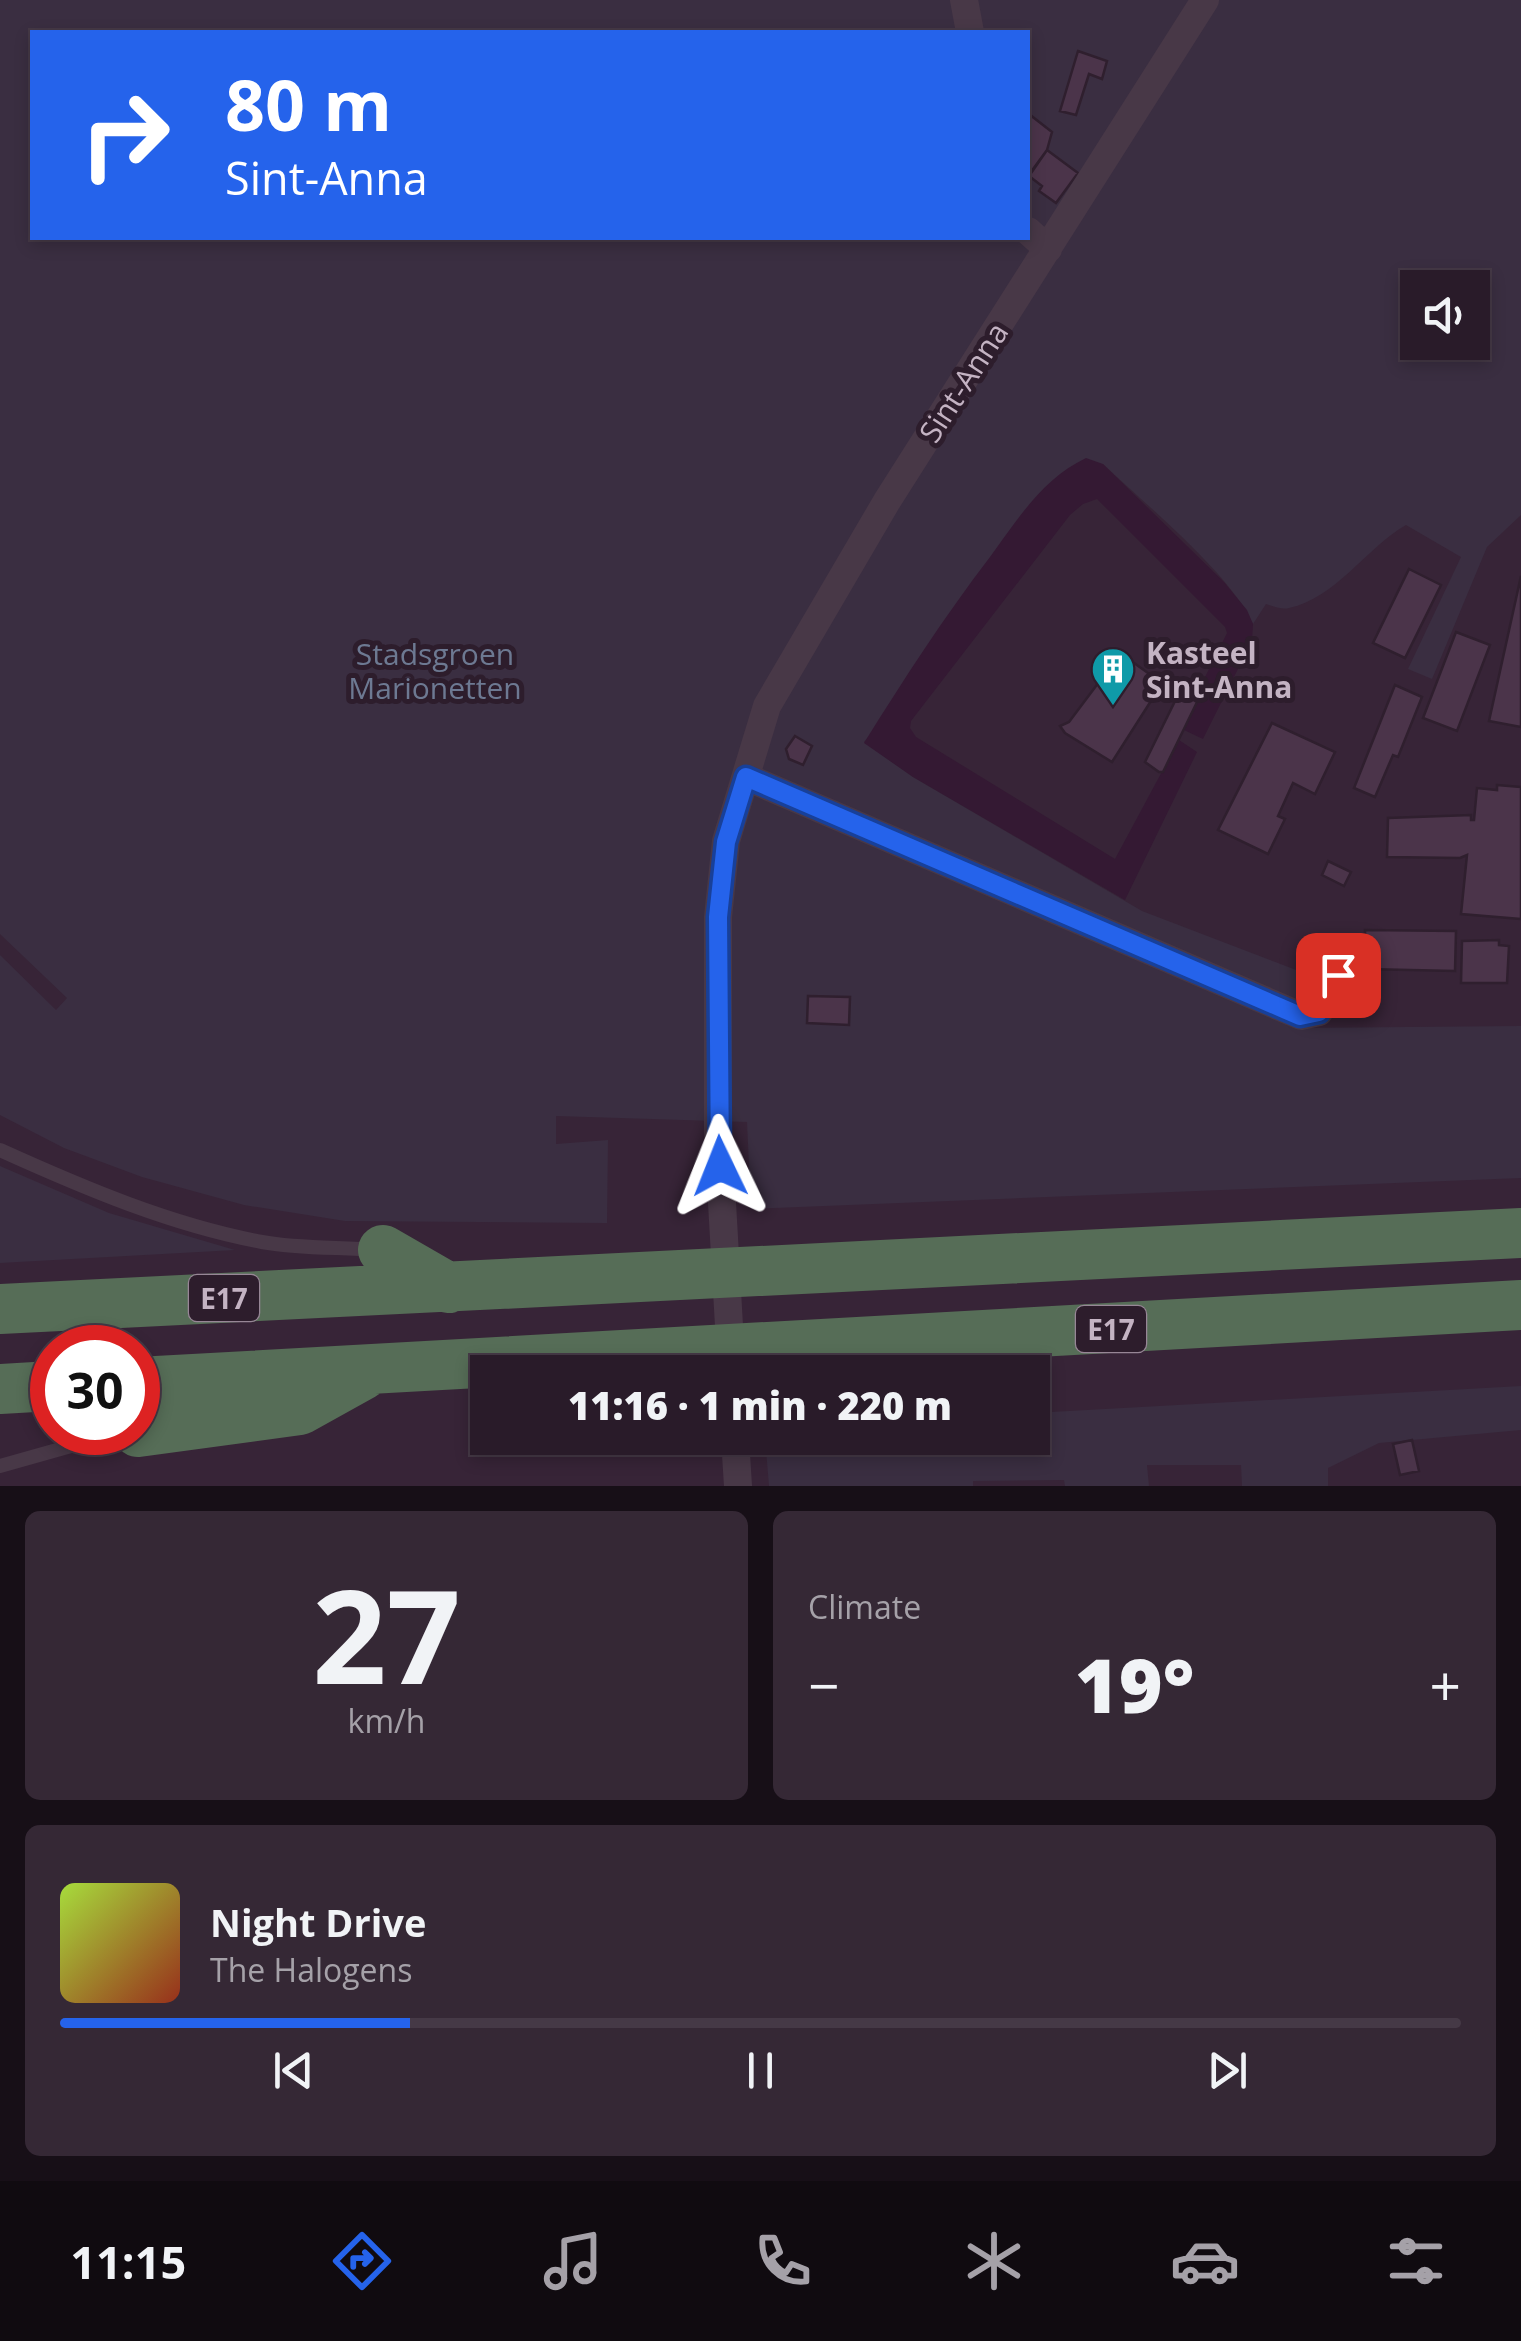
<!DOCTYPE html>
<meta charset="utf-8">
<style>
:root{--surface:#291b29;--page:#352835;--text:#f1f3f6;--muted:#a5a1a8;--line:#453946;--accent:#2563eb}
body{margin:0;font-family:"Open Sans",sans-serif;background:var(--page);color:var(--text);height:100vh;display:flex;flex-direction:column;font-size:38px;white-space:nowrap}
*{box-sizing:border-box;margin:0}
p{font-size:32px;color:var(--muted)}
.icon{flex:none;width:55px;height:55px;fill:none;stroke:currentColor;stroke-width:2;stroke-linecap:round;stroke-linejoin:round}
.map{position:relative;height:1486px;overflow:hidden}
.side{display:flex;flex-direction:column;gap:25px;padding:25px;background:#170f17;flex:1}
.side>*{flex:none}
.hud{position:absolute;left:30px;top:30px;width:1000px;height:210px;border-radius:0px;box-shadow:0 5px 15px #0003,0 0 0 2px var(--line);background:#2563eb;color:#fff;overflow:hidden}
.fabs{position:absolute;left:1400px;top:270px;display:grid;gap:20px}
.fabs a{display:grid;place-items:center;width:90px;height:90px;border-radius:0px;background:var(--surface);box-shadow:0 5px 15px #0003,0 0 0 2px var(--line);font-size:50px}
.speed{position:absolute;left:30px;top:1325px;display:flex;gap:20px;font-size:50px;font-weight:700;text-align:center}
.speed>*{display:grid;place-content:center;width:130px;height:130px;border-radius:50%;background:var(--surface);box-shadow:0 5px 15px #0003,0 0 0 2px var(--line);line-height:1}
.speed .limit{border:15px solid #d22;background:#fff;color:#111}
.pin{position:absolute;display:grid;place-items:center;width:85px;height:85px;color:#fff;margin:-42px;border-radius:20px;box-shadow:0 5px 15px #0006}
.me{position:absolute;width:110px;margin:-55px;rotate:358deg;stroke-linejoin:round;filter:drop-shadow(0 0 8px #0008)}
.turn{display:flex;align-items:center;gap:35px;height:210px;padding:0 30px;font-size:45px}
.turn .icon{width:130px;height:130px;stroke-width:2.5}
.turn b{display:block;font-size:70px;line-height:85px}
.big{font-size:75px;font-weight:800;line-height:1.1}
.side .widget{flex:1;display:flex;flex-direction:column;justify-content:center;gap:15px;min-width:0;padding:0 35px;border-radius:15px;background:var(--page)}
.side .dial{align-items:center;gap:0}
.dial b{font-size:130px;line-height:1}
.song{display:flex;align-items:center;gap:30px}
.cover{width:120px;height:120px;border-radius:15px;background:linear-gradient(135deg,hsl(80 70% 55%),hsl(10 70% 35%))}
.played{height:10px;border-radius:5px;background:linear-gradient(90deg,var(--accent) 25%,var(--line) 25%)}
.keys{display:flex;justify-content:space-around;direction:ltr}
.heat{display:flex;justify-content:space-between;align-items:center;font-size:55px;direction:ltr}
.side .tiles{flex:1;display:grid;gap:25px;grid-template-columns:1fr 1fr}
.widget:last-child{grid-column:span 2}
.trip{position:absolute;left:470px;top:1355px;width:580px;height:100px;border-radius:0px;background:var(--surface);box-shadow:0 5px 15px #0003,0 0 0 2px var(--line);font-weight:800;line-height:100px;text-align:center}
.tab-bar{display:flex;height:160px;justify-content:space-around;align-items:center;background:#100b10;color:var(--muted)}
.tab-bar .icon{width:70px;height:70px}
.tab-bar .active{color:var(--accent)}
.tab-bar b{font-size:45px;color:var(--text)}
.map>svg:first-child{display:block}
.green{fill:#3a2e41;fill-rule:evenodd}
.water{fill:#341933}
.building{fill:#4b344a;stroke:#2f1f2e;stroke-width:2.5}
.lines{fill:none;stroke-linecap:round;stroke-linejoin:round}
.service{stroke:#483847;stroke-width:14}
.minor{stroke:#483847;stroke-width:28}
.motorway{stroke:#566d57;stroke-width:50}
.route-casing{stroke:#184099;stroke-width:25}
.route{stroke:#2563eb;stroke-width:18}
.labels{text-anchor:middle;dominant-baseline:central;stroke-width:10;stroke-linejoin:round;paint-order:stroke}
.shield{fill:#2d1d2c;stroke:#978696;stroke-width:2.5}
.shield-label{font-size:28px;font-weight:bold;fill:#c4b3c3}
.street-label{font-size:30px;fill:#c4b3c3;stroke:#2d1d2c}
.poi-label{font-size:30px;font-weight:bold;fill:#c4b3c3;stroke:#2d1d2c;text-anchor:start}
.park-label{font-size:30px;fill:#6d7992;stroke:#2d1d2c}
</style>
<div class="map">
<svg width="1521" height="1486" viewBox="0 0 1521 1486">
<rect width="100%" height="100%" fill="#372437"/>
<path class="green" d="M 0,0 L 1521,0 L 1521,515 L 1487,547 L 1432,679 L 1408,669 L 1461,557 L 1406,525 C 1366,548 1336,598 1289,608 C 1282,610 1273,606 1266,604 L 1253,624 C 1230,573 1146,505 1103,464 L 864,742 L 913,777 L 1142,911 L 1312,976 L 1296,1028 L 1521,1026 L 1521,1178 L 751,1209 L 747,1122 L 556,1116 L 556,1144 L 608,1140 L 607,1223 L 345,1221 L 244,1205 L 142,1177 L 64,1148 L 0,1115 L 0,955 L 56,1010 L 67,998 L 0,934 ZM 32,32 L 1028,32 L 1028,238 L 32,238 ZM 1418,288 L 1472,288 L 1472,342 L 1418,342 Z
M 0,1166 L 109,1213 L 235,1250 L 0,1263 Z
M 1521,1386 L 1521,1430 L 1379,1443 L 1328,1468 L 1328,1486 L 1242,1486 L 1241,1465 L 1147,1465 L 1149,1486 L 1065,1486 L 1064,1480 L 973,1481 L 973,1486 L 769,1486 L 765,1438 L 1032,1438 L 1033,1413 Z"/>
<path class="water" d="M 1086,458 L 1103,464 L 1224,582 L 1247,610 L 1253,624 L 1252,641 L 1203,739 L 1184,730 L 1198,699 L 1195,697 L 1227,633 L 1225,627 L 1097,499 L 1083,504 L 1070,515 L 911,721 L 910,728 L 916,737 L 1115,859 L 1179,740 L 1197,752 L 1125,900 L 913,777 L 864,743 C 904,679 944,617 990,557 C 1018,519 1042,479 1086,458 Z"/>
<path class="building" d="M 1078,51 L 1107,61 L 1102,79 L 1089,74 L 1076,115 L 1060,111 Z
M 1028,102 L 1029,114 L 1052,132 L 1047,150 L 1028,176 Z
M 1047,150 L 1078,173 L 1056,203 L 1039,191 L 1042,186 L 1029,176 Z
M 1409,569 L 1441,585 L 1405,658 L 1373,643 Z
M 1521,576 L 1521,727 L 1489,721 Z
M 1456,632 L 1490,645 L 1457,731 L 1423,718 Z
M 1117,658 L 1127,658 L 1155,678 L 1158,690 L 1112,762 L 1065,733 L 1060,726 L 1069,722 Z
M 1395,685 L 1422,697 L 1398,757 L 1393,755 L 1375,797 L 1354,788 Z
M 1181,689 L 1199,698 L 1163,772 L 1159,772 L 1145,762 Z
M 1272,723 L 1335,752 L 1315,794 L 1293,783 L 1278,816 L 1285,819 L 1268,854 L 1218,830 Z
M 795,736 L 812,746 L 803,765 L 789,759 L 786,749 Z
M 1497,785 L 1521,787 L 1521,919 L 1461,914 L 1467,855 L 1460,858 L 1387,857 L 1388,818 L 1471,815 L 1471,820 L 1474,820 L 1477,788 L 1497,790 Z
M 1328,861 L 1351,872 L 1344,886 L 1322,875 Z
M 1365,930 L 1456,931 L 1455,971 L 1365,969 Z
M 1499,940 L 1499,945 L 1509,946 L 1507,983 L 1461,983 L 1462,941 Z
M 808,996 L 850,997 L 849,1025 L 807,1023 Z
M 1412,1440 L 1419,1471 L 1400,1475 L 1393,1444 Z"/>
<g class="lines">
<path class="service" d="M 0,1150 C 84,1188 171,1225 262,1242 C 299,1249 340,1247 377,1250
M 0,1466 L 103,1437"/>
<path class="minor" d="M 964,0 L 970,32
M 1028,231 L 1048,249
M 746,777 L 1301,1016 L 1319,1012 L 1338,975
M 731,1361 L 718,1132 L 718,917 L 726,841 L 767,706 L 887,501 L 1205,0
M 735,1438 L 738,1486"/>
<path class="motorway" d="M 383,1250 L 449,1288
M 0,1309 L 1521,1233
M 138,1382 L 1521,1305
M 0,1389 L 52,1386
M 138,1432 L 300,1410 L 363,1375"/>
</g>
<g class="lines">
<g class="route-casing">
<path id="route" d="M 720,1166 L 718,917 L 726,842 L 746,777 L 1300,1016 L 1319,1012 L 1338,975"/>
</g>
<use href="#route" class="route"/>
</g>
<defs>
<g id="building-pin" transform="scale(2.25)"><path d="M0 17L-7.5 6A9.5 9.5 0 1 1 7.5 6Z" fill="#0f9aa8" stroke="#2d1d2c"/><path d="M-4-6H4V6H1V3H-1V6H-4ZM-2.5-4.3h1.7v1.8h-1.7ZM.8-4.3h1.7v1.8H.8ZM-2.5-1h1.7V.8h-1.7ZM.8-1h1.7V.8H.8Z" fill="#fff"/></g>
</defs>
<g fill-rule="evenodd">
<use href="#building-pin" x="1113" y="669"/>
</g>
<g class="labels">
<g class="shield">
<rect x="189" y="1275" width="70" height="46" rx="8"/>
<rect x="1076" y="1306" width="70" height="46" rx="8"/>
</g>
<g class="shield-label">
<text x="224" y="1298">E17</text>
<text x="1111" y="1329">E17</text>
</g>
<g class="street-label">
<text transform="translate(963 382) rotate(-57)">Sint-Anna</text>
</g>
<g class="poi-label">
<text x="1146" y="652">Kasteel<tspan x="1146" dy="34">Sint-Anna</tspan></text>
</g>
<g class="park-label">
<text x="435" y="653">Stadsgroen<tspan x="435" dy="34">Marionetten</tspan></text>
</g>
</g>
</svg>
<div class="fabs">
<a><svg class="icon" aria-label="sound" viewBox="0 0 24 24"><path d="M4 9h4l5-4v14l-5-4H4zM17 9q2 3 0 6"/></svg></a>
</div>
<div class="speed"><div class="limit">30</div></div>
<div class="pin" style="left:1338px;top:975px;background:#d93025"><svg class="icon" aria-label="arrive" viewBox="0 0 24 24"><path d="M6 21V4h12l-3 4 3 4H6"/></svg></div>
<svg class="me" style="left:720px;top:1166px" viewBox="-20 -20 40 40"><path d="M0-17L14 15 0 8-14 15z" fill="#2563eb" stroke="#fff" stroke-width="4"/></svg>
<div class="trip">11:16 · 1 min · 220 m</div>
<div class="hud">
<div class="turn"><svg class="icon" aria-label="right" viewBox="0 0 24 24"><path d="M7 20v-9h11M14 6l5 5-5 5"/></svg><div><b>80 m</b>Sint-Anna</div></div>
</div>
</div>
<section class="side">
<div class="tiles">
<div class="widget dial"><b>27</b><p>km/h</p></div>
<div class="widget"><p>Climate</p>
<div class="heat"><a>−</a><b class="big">19°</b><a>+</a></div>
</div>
<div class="widget">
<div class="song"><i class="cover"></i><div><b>Night Drive</b><p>The Halogens</p></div></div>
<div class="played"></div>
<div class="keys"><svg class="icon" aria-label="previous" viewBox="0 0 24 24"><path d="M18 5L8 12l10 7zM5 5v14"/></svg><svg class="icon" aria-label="pause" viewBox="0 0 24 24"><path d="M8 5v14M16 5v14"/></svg><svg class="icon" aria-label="next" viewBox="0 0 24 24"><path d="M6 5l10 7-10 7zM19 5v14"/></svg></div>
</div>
</div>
</section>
<nav class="tab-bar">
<b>11:15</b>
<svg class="icon active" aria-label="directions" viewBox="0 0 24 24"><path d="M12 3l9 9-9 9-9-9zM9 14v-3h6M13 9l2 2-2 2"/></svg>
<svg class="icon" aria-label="music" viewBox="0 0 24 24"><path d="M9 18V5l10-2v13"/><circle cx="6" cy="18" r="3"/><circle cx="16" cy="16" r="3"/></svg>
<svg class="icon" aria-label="phone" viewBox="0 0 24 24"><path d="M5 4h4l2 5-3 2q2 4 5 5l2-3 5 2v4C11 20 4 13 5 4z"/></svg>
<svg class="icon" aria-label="climate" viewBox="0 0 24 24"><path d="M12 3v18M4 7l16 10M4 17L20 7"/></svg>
<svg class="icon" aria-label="car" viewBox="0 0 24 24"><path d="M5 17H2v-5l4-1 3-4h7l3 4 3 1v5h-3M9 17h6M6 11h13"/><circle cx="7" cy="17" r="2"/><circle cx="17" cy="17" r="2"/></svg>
<svg class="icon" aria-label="filters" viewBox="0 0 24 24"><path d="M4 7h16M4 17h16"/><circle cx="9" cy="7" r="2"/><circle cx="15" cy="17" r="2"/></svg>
</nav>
